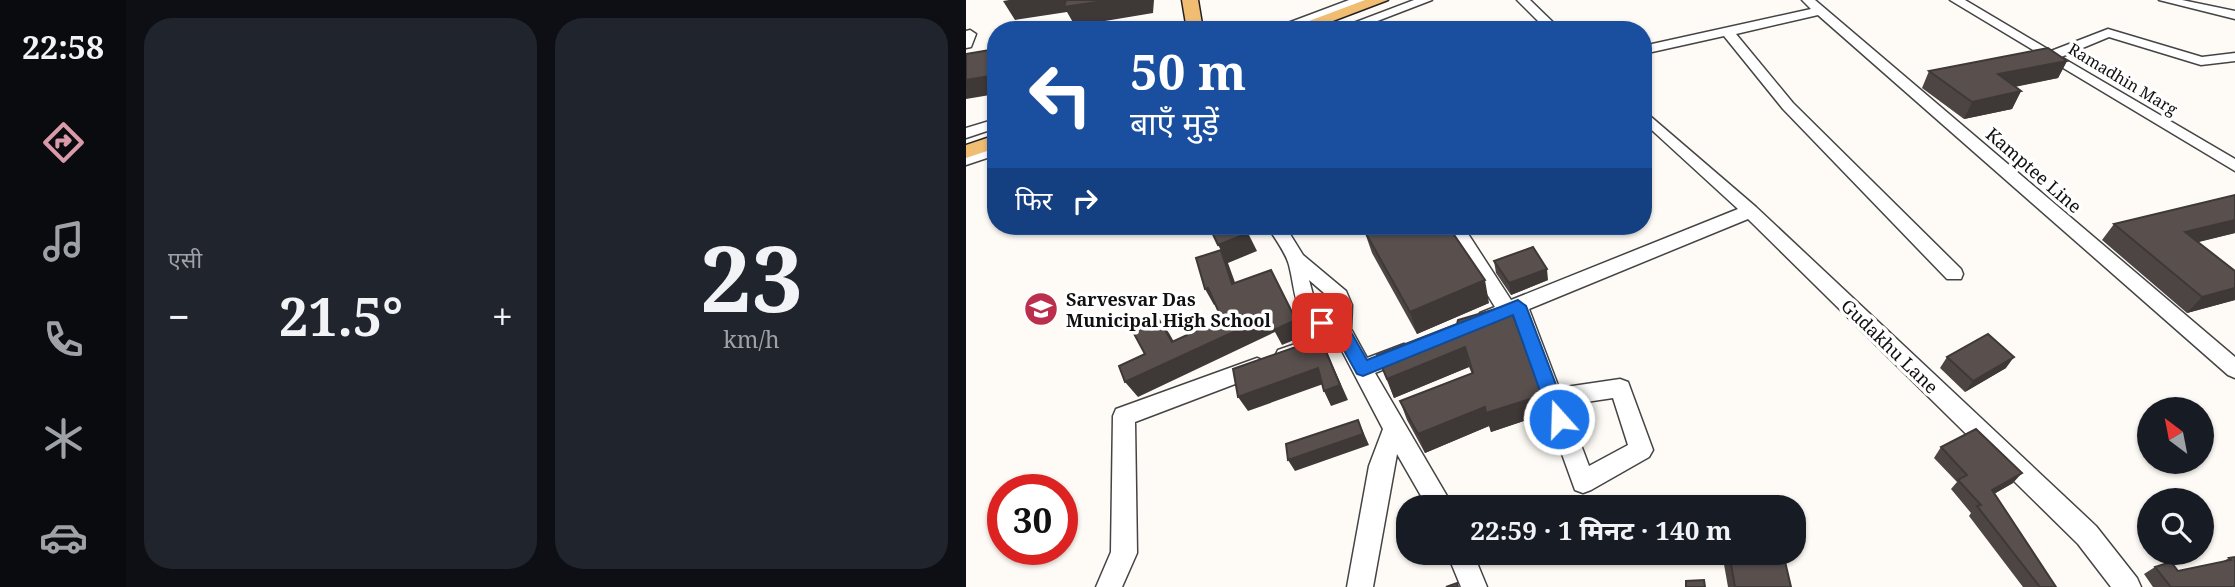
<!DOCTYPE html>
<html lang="hi">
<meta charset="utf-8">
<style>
:root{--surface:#171b24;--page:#20242c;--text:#f1f3f6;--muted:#9ea1a6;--accent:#d99baa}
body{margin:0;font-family:"Noto Serif","Noto Sans Devanagari",serif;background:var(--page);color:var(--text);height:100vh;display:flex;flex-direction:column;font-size:26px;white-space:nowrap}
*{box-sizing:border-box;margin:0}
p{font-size:23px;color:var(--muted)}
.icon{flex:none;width:38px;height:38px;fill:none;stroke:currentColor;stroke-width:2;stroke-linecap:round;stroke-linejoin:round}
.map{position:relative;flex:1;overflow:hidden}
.panel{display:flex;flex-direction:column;gap:18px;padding:18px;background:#0d0f14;width:840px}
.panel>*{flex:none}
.top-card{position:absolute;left:21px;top:21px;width:665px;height:214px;border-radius:28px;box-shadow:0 2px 5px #0004;background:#1a4fa0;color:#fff;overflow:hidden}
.needle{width:46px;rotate:328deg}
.buttons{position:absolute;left:1171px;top:397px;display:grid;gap:14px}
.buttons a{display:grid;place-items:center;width:77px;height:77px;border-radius:50%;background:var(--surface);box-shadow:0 2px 5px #0004;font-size:35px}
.speed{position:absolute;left:21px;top:474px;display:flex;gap:14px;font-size:35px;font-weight:700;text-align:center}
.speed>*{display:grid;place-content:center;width:91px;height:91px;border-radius:50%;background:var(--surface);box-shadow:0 2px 5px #0004;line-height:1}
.speed .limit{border:10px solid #d22;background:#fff;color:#111}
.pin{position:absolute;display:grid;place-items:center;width:60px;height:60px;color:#fff;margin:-30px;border-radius:14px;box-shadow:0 4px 10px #0006}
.me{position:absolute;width:77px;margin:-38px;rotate:340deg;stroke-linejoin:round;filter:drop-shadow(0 0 5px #0008)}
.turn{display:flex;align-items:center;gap:24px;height:147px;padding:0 28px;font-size:32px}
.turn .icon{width:91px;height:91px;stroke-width:2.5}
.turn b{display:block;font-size:49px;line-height:60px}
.then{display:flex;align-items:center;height:66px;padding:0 28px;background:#0003;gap:14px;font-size:26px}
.big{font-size:52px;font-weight:700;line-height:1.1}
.panel .card{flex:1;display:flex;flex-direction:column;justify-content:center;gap:10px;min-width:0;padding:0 24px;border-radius:28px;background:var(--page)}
.panel .dial{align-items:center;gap:0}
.dial b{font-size:91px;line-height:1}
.heat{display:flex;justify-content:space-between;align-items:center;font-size:38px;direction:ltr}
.panel .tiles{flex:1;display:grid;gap:18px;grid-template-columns:repeat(2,1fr)}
.trip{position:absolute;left:430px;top:495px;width:410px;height:70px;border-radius:28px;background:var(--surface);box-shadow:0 2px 5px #0004;font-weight:700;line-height:70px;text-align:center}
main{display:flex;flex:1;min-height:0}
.tabs{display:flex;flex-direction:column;width:126px;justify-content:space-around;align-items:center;background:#090b0e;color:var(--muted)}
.tabs .icon{width:49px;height:49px}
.tabs .on{color:var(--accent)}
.tabs b{font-size:32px;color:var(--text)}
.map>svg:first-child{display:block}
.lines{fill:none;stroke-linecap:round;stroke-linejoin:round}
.minor-casing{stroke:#444;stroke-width:3}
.major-casing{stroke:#222;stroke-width:3}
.minor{fill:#fff;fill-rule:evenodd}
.major{fill:#f1bd73;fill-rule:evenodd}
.wall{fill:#4d4543}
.shaded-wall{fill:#3e3837}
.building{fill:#59504e;stroke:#3e3837;stroke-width:2}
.route{fill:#1a73e8;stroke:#114b97;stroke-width:2}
.labels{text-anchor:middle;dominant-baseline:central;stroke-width:7;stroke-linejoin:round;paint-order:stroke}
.far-street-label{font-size:16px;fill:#111;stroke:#fff}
.street-label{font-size:18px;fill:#111;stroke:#fff}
.poi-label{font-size:18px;font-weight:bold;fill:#111;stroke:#fff;text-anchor:start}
</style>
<main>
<nav class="tabs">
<b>22:58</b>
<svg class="icon on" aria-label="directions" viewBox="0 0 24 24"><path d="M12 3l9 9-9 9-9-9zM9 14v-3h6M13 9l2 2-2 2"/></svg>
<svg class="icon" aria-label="music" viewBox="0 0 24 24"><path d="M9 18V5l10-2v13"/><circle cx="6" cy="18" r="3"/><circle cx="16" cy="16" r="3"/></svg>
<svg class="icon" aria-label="phone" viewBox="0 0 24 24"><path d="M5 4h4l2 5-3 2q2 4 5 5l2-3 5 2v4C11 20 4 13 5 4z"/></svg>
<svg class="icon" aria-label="climate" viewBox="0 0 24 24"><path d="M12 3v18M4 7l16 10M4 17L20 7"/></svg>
<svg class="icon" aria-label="car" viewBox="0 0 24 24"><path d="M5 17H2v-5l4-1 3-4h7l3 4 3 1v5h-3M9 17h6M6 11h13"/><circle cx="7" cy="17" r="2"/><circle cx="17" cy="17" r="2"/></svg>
</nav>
<section class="panel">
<div class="tiles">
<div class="card"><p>एसी</p>
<div class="heat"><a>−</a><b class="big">21.5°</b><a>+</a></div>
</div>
<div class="card dial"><b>23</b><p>km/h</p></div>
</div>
</section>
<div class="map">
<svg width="1269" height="587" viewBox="0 0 1269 587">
<rect width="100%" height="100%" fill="#fefbf6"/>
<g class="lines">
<g class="minor-casing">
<path id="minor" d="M 383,0 L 401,0 L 322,30 L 303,30 Z
M 448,0 L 466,0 L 388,30 L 369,30 Z
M 551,0 L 564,0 L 595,30 L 581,30 Z
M 836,0 L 849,0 L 1269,357 L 1269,378 L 1262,375 L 852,15 L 770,34 L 827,103 L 995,269 L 997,274 L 995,279 L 981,279 L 817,109 L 758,36 L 677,54 L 677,46 L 845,9 Z
M 984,0 L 999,0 L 1085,51 L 1142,29 L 1236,57 L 1269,53 L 1269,61 L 1235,65 L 1143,37 L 1095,57 L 1269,159 L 1269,171 Z
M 1193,0 L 1216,0 L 1269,11 L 1269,19 Z
M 4,30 L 10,34 L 5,47 L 0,48 L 0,31 Z
M 677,110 L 790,207 L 1130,526 L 1171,578 L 1175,587 L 1145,587 L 1112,544 L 782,219 L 563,309 L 593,388 L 654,379 L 662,382 L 687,450 L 683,457 L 625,490 L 617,493 L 609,490 L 546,316 L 521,326 L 514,323 L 511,318 L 514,313 L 529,307 L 479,226 L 497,226 L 545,300 L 772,209 L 677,122 ZM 647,398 L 662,445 L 623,466 L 600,405 Z
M 30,119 L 30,128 L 0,138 L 0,128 Z
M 30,145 L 30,155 L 0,165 L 0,155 Z
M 301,226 L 319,226 L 337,255 L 380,291 L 386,305 L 385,329 L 401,358 L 438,344 L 445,346 L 448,352 L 445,358 L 409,373 L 488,508 L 462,508 L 431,454 L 407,587 L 381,587 L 403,466 L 417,429 L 373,345 L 319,364 L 312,362 L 309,356 L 312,350 L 361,333 C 326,318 331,296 323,265 C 320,253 308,237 301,226 ZM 343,280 L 365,299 L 367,318 L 349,302 Z
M 291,358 L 298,361 L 302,367 L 298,373 L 169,422 L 171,553 L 156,587 L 130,587 L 145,552 L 147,416 L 150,409 Z
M 481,553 L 507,553 L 521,587 L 495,587 Z"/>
</g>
<g class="major-casing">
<path id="major" d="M 216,0 L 232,0 L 237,30 L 221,30 Z
M 399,0 L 422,0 L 343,30 L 319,30 Z
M 30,135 L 30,148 L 0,158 L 0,145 Z"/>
</g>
<use href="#minor" class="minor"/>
<use href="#major" class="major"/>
</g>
<path class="wall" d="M 1101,61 L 1092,78 L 1049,87 L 1055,91 L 1046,109 L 998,119 L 956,88 L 963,71 Z
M 1269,195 L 1269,233 L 1231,242 L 1269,271 L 1269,300 L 1221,313 L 1136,240 L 1148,224 Z
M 398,230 L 523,303 L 451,334 L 406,253 Z
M 528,261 L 582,280 L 545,295 L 530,273 Z
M 491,324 L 577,395 L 579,414 L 525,432 L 523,426 L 459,453 L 441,420 L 434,401 L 506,374 L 503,367 L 428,398 L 411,355 Z
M 981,357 L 1040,368 L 999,392 L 974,368 Z
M 975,447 L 1047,483 L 1028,494 L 1090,587 L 1057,587 L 1003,516 L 1005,513 L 985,489 L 991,482 L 968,458 Z
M 756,553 L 817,553 L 825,587 L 762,587 Z
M 1269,557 L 1269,587 L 1187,587 L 1178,574 L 1189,567 L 1212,571 L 1256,562 L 1263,558 Z"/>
<path class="shaded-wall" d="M 43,0 L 188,0 L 187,13 L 109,26 L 101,12 L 49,20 L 37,1 Z
M 1101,61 L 1092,78 L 1025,91 L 1032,74 Z
M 30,75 L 30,94 L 0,99 L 0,80 Z
M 1055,91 L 1046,109 L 998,119 L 1006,102 Z
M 1269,220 L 1269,233 L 1205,249 L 1219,232 Z
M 282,233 L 291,251 L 262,263 L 275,299 L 266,284 L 256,252 L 252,245 Z
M 581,269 L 582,280 L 545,295 L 543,283 Z
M 519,280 L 523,303 L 451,334 L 444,312 Z
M 242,288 L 252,303 L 248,305 L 239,289 Z
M 1269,288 L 1269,300 L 1221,313 L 1236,297 Z
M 302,316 L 330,320 L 338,336 L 316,345 L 309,332 L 172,397 L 159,382 L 206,342 L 192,318 L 203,333 L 216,356 Z
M 354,337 L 382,400 L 365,406 L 358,391 Z
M 499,347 L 503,367 L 428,398 L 421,379 Z
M 1048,357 L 1040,368 L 999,392 L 1007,381 Z
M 352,368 L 360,383 L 282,411 L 272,397 Z
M 577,395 L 579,414 L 525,432 L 520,413 Z
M 519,407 L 523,426 L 459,453 L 452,434 Z
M 392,420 L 403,445 L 329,471 L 322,460 Z
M 1056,473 L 1047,483 L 1017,500 L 1026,490 Z"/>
<path class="building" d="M 100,0 L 144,0 L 98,7 Z
M 1082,48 L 1101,61 L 1032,74 L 1055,91 L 1006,102 L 963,71 Z
M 30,49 L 30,75 L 0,80 L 0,54 Z
M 1269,195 L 1269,220 L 1219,232 L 1269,271 L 1269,288 L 1236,297 L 1148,224 Z
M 243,226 L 278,226 L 282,233 L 252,245 Z
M 411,226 L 482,226 L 519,280 L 444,312 L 398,230 Z
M 567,247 L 581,269 L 543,283 L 528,261 Z
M 255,250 L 266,284 L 305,270 L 330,320 L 308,330 L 302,316 L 159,382 L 153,366 L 179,354 L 166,330 L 192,318 L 206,342 L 256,319 L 242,288 L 239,289 L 230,258 Z
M 543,305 L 577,395 L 520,413 L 519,407 L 452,434 L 434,401 L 507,373 L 499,347 L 421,379 L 411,355 L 491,324 L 492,320 Z
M 1022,334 L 1048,357 L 1007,381 L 981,357 Z
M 354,337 L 374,385 L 358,391 L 352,368 L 272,397 L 267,369 L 341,343 L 343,352 L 348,350 L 345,340 Z
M 392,420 L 397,434 L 322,460 L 320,444 Z
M 1010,429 L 1056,473 L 1026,490 L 1090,587 L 1074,587 L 1011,506 L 1015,505 L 992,480 L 1001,475 L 975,447 Z
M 763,553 L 817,553 L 825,587 L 769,587 Z
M 1269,557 L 1269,587 L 1205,587 L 1189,567 L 1205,562 L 1212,571 L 1265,560 L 1263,558 Z
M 738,580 L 739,587 L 720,587 L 720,581 Z
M 491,583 L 492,587 L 480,587 Z"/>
<path class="route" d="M 552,300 L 560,306 L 603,419 L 600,425 L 587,425 L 584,419 L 547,315 L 397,376 L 391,374 L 369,334 L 350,328 L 348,323 L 356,317 L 381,325 L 401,360 Z"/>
<defs>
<g id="school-disc" transform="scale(1.75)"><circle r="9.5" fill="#bb2f4d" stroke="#fff"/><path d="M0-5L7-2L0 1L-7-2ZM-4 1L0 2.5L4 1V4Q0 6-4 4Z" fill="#fff"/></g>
</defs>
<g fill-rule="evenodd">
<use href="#school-disc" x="75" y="309"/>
</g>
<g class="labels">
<g class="far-street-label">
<text transform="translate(1157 79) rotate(31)">Ramadhin Marg</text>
</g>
<g class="street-label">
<text transform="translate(1068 170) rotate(41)">Kamptee Line</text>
<text transform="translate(924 346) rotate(44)">Gudakhu Lane</text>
</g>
<g class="poi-label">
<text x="100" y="299">Sarvesvar Das<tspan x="100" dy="21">Municipal High School</tspan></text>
</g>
</g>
</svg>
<div class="buttons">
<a><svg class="needle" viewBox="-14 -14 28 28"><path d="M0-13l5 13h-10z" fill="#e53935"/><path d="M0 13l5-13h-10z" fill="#9ea1a6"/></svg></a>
<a><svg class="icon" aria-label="search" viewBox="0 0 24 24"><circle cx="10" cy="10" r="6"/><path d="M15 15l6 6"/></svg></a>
</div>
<div class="speed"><div class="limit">30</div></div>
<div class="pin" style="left:356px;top:323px;background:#d93025"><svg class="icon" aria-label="arrive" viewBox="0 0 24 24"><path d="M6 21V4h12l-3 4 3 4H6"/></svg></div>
<svg class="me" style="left:593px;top:419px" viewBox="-20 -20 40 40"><circle r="17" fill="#1a73e8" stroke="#fff" stroke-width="3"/><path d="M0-11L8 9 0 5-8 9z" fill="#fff"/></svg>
<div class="trip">22:59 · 1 मिनट · 140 m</div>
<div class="top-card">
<div class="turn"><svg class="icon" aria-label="left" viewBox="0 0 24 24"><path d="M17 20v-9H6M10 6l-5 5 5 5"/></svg><div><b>50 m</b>बाएँ मुड़ें</div></div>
<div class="then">फिर<svg class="icon" aria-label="right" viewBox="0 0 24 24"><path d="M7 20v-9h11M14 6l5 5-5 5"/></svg></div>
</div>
</div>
</main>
